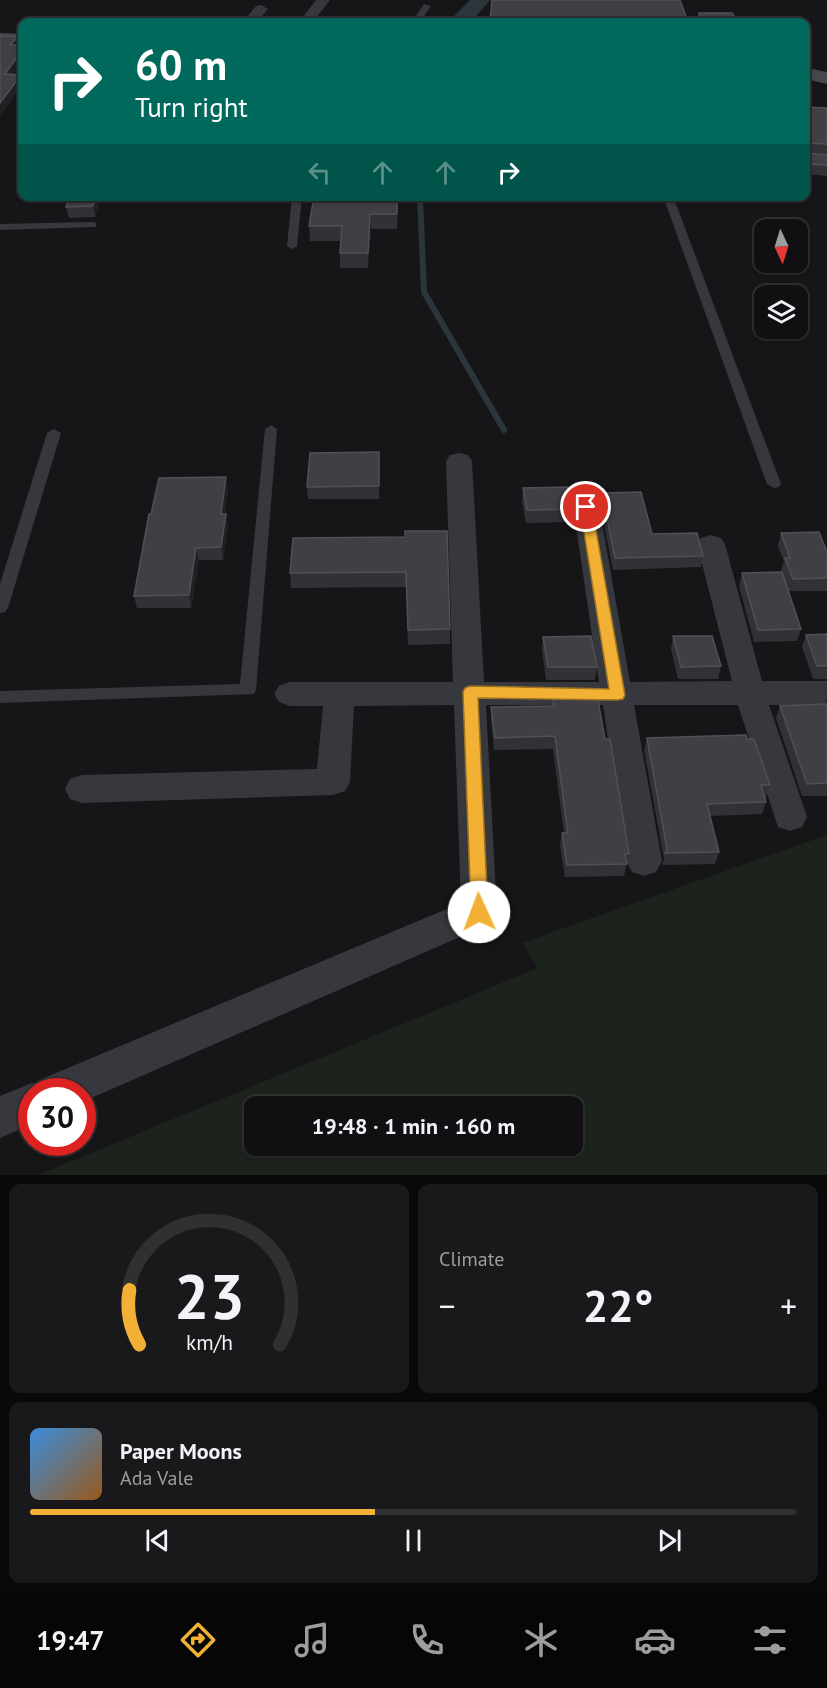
<!DOCTYPE html>
<meta charset="utf-8">
<style>
:root{--surface:#101012;--page:#19191b;--text:#f1f3f6;--muted:#9c9d9f;--line:#303032;--accent:#f2b134}
body{margin:0;font-family:"PT Sans",sans-serif;background:var(--page);color:var(--text);height:100vh;display:flex;flex-direction:column;font-size:22px;white-space:nowrap}
*{box-sizing:border-box;margin:0}
p{font-size:20px;color:var(--muted)}
.icon{flex:none;width:33px;height:33px;fill:none;stroke:currentColor;stroke-width:2;stroke-linecap:round;stroke-linejoin:round}
.map{position:relative;height:1175px;overflow:hidden}
.details{display:flex;flex-direction:column;gap:9px;padding:9px;background:#09090a;flex:1}
.details>*{flex:none}
.hud{position:absolute;left:18px;top:18px;width:792px;height:183px;border-radius:12px;box-shadow:0 2px 4px #0004,0 0 0 2px var(--line);background:#00695c;color:#fff;overflow:hidden}
.needle{width:39px;rotate:176deg}
.buttons{position:absolute;left:754px;top:219px;display:grid;gap:12px}
.buttons a{display:grid;place-items:center;width:54px;height:54px;border-radius:12px;background:var(--surface);box-shadow:0 2px 4px #0004,0 0 0 2px var(--line);font-size:30px}
.speed{position:absolute;left:18px;top:1078px;display:flex;gap:12px;font-size:30px;font-weight:700;text-align:center}
.speed>*{display:grid;place-content:center;width:78px;height:78px;border-radius:50%;background:var(--surface);box-shadow:0 2px 4px #0004,0 0 0 2px var(--line);line-height:1}
.speed .limit{border:9px solid #d22;background:#fff;color:#111}
.pin{position:absolute;display:grid;place-items:center;width:51px;height:51px;color:#fff;margin:-26px;border:3px solid #fff;border-radius:50%;box-shadow:0 2px 6px #0007}
.me{position:absolute;width:66px;margin:-33px;rotate:358deg;stroke-linejoin:round;filter:drop-shadow(0 0 4px #0008)}
.turn{display:flex;align-items:center;gap:21px;height:126px;padding:0 18px;font-size:27px}
.turn .icon{width:78px;height:78px;stroke-width:2.5}
.turn b{display:block;font-size:42px;line-height:51px}
.lanes{display:flex;align-items:center;height:57px;padding:0 18px;background:#0003;justify-content:center;gap:30px;direction:ltr}
.lanes .off{opacity:.35}
.big{font-size:45px;font-weight:700;line-height:1.1}
.details .widget{flex:1;display:flex;flex-direction:column;justify-content:center;gap:9px;min-width:0;padding:0 21px;border-radius:12px;background:var(--page)}
.details .dial{align-items:center;gap:0}
.dial svg{height:156px;overflow:visible;fill:none;stroke:var(--line);stroke-width:7;stroke-linecap:round;text-anchor:middle}
.dial text{fill:var(--text);stroke:none}
.song{display:flex;align-items:center;gap:18px}
.cover{width:72px;height:72px;border-radius:9px;background:linear-gradient(135deg,hsl(210 70% 55%),hsl(30 70% 35%))}
.played{height:6px;border-radius:3px;background:linear-gradient(90deg,var(--accent) 45%,var(--line) 45%)}
.keys{display:flex;justify-content:space-around;direction:ltr}
.heat{display:flex;justify-content:space-between;align-items:center;font-size:33px;direction:ltr}
.details .tiles{flex:1;display:grid;gap:9px;grid-template-columns:1fr 1fr}
.widget:last-child{grid-column:span 2}
.trip{position:absolute;left:244px;top:1096px;width:339px;height:60px;border-radius:12px;background:var(--surface);box-shadow:0 2px 4px #0004,0 0 0 2px var(--line);font-weight:700;line-height:60px;text-align:center}
.menu{display:flex;height:96px;justify-content:space-around;align-items:center;background:#060607;color:var(--muted)}
.menu .icon{width:42px;height:42px}
.menu .on{color:var(--accent)}
.menu b{font-size:27px;color:var(--text)}
.map>svg:first-child{display:block}
.green{fill:#1c231d;fill-rule:evenodd}
.water{fill:#2c353c}
.lines{fill:none;stroke-linecap:round;stroke-linejoin:round}
.stream{stroke:#2c353c;stroke-width:6}
.lane{fill:#37383d;fill-rule:evenodd}
.street{fill:#37383d;fill-rule:evenodd}
.secondary{fill:#45474d;fill-rule:evenodd}
.wall{fill:#323236}
.shaded-wall{fill:#212124}
.building{fill:#3f3f44;stroke:#4f5156;stroke-width:1.5}
.route{fill:#f2b134;stroke:#9d7322;stroke-width:1.5}
</style>
<div class="map">
<svg width="827" height="1175" viewBox="0 0 827 1175">
<rect width="100%" height="100%" fill="#161618"/>
<path class="green" d="M 827,835 L 827,1175 L 38,1175 L 538,968 L 522,943 ZM 255,1107 L 573,1107 L 573,1146 L 255,1146 Z"/>
<path class="water" d="M 470,0 L 490,0 L 471,22 L 448,22 Z"/>
<g class="lines">
<path class="stream" d="M 420,196 L 424,292 L 504,430"/>
<path class="lane" d="M 424,4 L 431,6 L 420,22 L 412,22 Z
M 292,196 L 302,196 L 297,246 L 292,249 L 287,246 Z
M 663,196 L 673,196 L 781,484 L 779,487 L 774,488 L 767,484 Z
M 92,222 L 96,223 L 96,227 L 0,230 L 0,224 Z
M 271,425 L 277,429 L 256,690 L 254,694 L 0,703 L 0,691 L 240,684 L 265,429 Z
M 54,429 L 61,433 L 8,608 L 5,612 L 0,613 L 0,584 L 47,433 Z"/>
<path class="street" d="M 316,0 L 330,0 L 313,22 L 299,22 Z
M 261,5 L 268,9 L 257,22 L 243,22 L 256,6 Z
M 459,453 L 468,455 L 472,461 L 484,682 L 599,682 L 573,506 L 577,500 L 586,497 L 595,500 L 599,506 L 630,682 L 732,681 L 697,544 L 701,538 L 711,535 L 721,538 L 725,544 L 762,681 L 827,681 L 827,705 L 769,705 L 807,817 L 802,827 L 790,831 L 778,827 L 738,705 L 634,705 L 662,861 L 656,872 L 644,876 L 632,872 L 626,861 L 603,705 L 486,705 L 497,912 L 492,923 L 82,1102 L 82,1092 L 32,1092 L 32,1124 L 0,1138 L 0,1096 L 32,1083 L 40,1086 L 44,1078 L 461,903 L 454,705 L 354,706 L 350,782 L 345,791 L 333,795 L 82,803 L 70,799 L 65,789 L 70,779 L 82,775 L 317,769 L 323,706 L 290,706 L 279,702 L 274,694 L 279,686 L 290,682 L 453,682 L 446,461 L 450,455 Z"/>
<path class="secondary" d="M 0,33 L 22,34 L 22,44 L 0,43 Z
M 806,68 L 827,72 L 827,84 L 806,79 Z"/>
</g>
<path class="wall" d="M 806,107 L 827,108 L 827,176 L 806,174 Z
M 70,196 L 101,196 L 95,217 L 69,218 L 66,207 Z
M 314,196 L 398,196 L 397,229 L 371,229 L 368,268 L 340,268 L 340,253 L 341,241 L 310,241 L 309,226 Z
M 379,452 L 379,499 L 308,499 L 307,487 Z
M 523,488 L 575,509 L 573,522 L 526,523 L 522,501 Z
M 228,490 L 224,514 L 228,526 L 223,560 L 199,560 L 191,608 L 137,608 L 134,596 L 151,514 Z
M 602,493 L 652,534 L 703,556 L 701,567 L 613,570 L 600,504 Z
M 781,533 L 827,552 L 827,591 L 789,591 L 781,570 L 784,562 L 778,546 Z
M 405,537 L 450,629 L 450,644 L 408,645 L 406,587 L 291,588 L 290,573 Z
M 742,573 L 801,629 L 797,641 L 754,642 L 739,586 Z
M 827,634 L 827,679 L 813,679 L 802,647 L 806,635 Z
M 673,636 L 721,666 L 718,679 L 678,679 L 671,649 Z
M 543,637 L 597,667 L 595,680 L 546,680 L 542,649 Z
M 552,695 L 605,739 L 629,854 L 624,876 L 565,877 L 560,845 L 562,833 L 564,833 L 553,749 L 494,750 L 491,720 L 491,707 L 551,706 Z
M 827,696 L 827,796 L 802,796 L 776,718 L 780,706 L 824,704 Z
M 647,738 L 747,739 L 770,785 L 766,797 L 764,797 L 766,802 L 762,814 L 710,816 L 719,852 L 715,864 L 662,865 L 664,859 L 644,750 Z"/>
<path class="shaded-wall" d="M 18,37 L 20,46 L 10,45 Z
M 22,50 L 22,62 L 8,84 L 5,74 Z
M 21,75 L 22,85 L 0,116 L 0,103 Z
M 96,196 L 101,196 L 95,217 L 93,206 Z
M 370,214 L 371,229 L 368,268 L 368,253 Z
M 226,477 L 228,490 L 223,526 L 221,514 Z
M 226,514 L 228,526 L 223,560 L 221,547 Z
M 196,548 L 199,560 L 191,608 L 189,595 Z"/>
<path class="building" d="M 492,0 L 680,0 L 688,22 L 490,22 Z
M 699,13 L 732,13 L 738,22 L 700,22 Z
M 0,36 L 18,37 L 10,45 L 22,45 L 22,50 L 5,74 L 21,75 L 0,103 Z
M 806,107 L 827,108 L 827,144 L 808,143 L 806,146 L 807,153 L 827,155 L 827,165 L 806,164 Z
M 70,196 L 96,196 L 93,206 L 66,207 Z
M 314,196 L 397,196 L 397,214 L 370,214 L 368,253 L 340,253 L 342,226 L 309,226 Z
M 379,452 L 379,486 L 307,487 L 310,453 Z
M 226,477 L 221,514 L 226,514 L 221,547 L 196,548 L 189,595 L 134,596 L 149,514 L 151,514 L 159,478 Z
M 571,487 L 575,509 L 527,510 L 523,488 Z
M 641,492 L 652,534 L 697,533 L 703,556 L 615,558 L 602,493 Z
M 405,531 L 447,531 L 450,629 L 408,630 L 406,572 L 290,573 L 293,538 L 405,537 Z
M 819,532 L 827,552 L 827,578 L 793,579 L 785,558 L 790,558 L 781,533 Z
M 782,572 L 801,629 L 758,630 L 742,573 Z
M 827,634 L 827,666 L 817,666 L 806,635 Z
M 591,636 L 597,667 L 548,667 L 543,637 Z
M 673,636 L 712,636 L 721,666 L 681,667 Z
M 552,695 L 597,695 L 605,739 L 610,739 L 629,854 L 625,854 L 627,864 L 567,865 L 562,833 L 568,833 L 555,736 L 495,738 L 491,707 L 554,706 Z
M 827,704 L 827,783 L 807,784 L 780,706 Z
M 746,735 L 747,739 L 754,739 L 770,785 L 761,785 L 766,802 L 707,804 L 719,852 L 665,853 L 667,849 L 647,738 Z"/>
<path class="route" d="M 586,502 L 592,507 L 625,695 L 623,699 L 617,700 L 478,698 L 488,912 L 486,918 L 479,920 L 473,918 L 471,912 L 463,692 L 465,688 L 470,686 L 609,689 L 580,507 Z"/>
</svg>
<div class="buttons">
<a><svg class="needle" viewBox="-14 -14 28 28"><path d="M0-13l5 13h-10z" fill="#e53935"/><path d="M0 13l5-13h-10z" fill="#9c9d9f"/></svg></a>
<a><svg class="icon" aria-label="layers" viewBox="0 0 24 24"><path d="M12 4l9 5-9 5-9-5zM3 14l9 5 9-5"/></svg></a>
</div>
<div class="speed"><div class="limit">30</div></div>
<div class="pin" style="left:586px;top:507px;background:#d93025"><svg class="icon" aria-label="arrive" viewBox="0 0 24 24"><path d="M6 21V4h12l-3 4 3 4H6"/></svg></div>
<svg class="me" style="left:479px;top:912px" viewBox="-20 -20 40 40"><circle r="19" fill="#fff"/><path d="M0-13L10 11 0 6-10 11z" fill="#f2b134"/></svg>
<div class="trip">19:48 · 1 min · 160 m</div>
<div class="hud">
<div class="turn"><svg class="icon" aria-label="right" viewBox="0 0 24 24"><path d="M7 20v-9h11M14 6l5 5-5 5"/></svg><div><b>60 m</b>Turn right</div></div>
<div class="lanes"><svg class="icon off" aria-label="left" viewBox="0 0 24 24"><path d="M17 20v-9H6M10 6l-5 5 5 5"/></svg><svg class="icon off" aria-label="ahead" viewBox="0 0 24 24"><path d="M12 20V5M6 11l6-6 6 6"/></svg><svg class="icon off" aria-label="ahead" viewBox="0 0 24 24"><path d="M12 20V5M6 11l6-6 6 6"/></svg><svg class="icon" aria-label="right" viewBox="0 0 24 24"><path d="M7 20v-9h11M14 6l5 5-5 5"/></svg></div>
</div>
</div>
<section class="details">
<div class="tiles">
<div class="widget dial"><svg viewBox="0 0 100 80">
<path d="M14 69A42 42 0 1 1 86 69"/>
<path d="M14 69A42 42 0 0 1 9 41" stroke="#f2b134"/>
<text x="50" y="56" font-size="32" font-weight="700">23</text>
<text x="50" y="72" font-size="11">km/h</text>
</svg></div>
<div class="widget"><p>Climate</p>
<div class="heat"><a>−</a><b class="big">22°</b><a>+</a></div>
</div>
<div class="widget">
<div class="song"><i class="cover"></i><div><b>Paper Moons</b><p>Ada Vale</p></div></div>
<div class="played"></div>
<div class="keys"><svg class="icon" aria-label="previous" viewBox="0 0 24 24"><path d="M18 5L8 12l10 7zM5 5v14"/></svg><svg class="icon" aria-label="pause" viewBox="0 0 24 24"><path d="M8 5v14M16 5v14"/></svg><svg class="icon" aria-label="next" viewBox="0 0 24 24"><path d="M6 5l10 7-10 7zM19 5v14"/></svg></div>
</div>
</div>
</section>
<nav class="menu">
<b>19:47</b>
<svg class="icon on" aria-label="directions" viewBox="0 0 24 24"><path d="M12 3l9 9-9 9-9-9zM9 14v-3h6M13 9l2 2-2 2"/></svg>
<svg class="icon" aria-label="music" viewBox="0 0 24 24"><path d="M9 18V5l10-2v13"/><circle cx="6" cy="18" r="3"/><circle cx="16" cy="16" r="3"/></svg>
<svg class="icon" aria-label="phone" viewBox="0 0 24 24"><path d="M5 4h4l2 5-3 2q2 4 5 5l2-3 5 2v4C11 20 4 13 5 4z"/></svg>
<svg class="icon" aria-label="climate" viewBox="0 0 24 24"><path d="M12 3v18M4 7l16 10M4 17L20 7"/></svg>
<svg class="icon" aria-label="car" viewBox="0 0 24 24"><path d="M5 17H2v-5l4-1 3-4h7l3 4 3 1v5h-3M9 17h6M6 11h13"/><circle cx="7" cy="17" r="2"/><circle cx="17" cy="17" r="2"/></svg>
<svg class="icon" aria-label="filters" viewBox="0 0 24 24"><path d="M4 7h16M4 17h16"/><circle cx="9" cy="7" r="2"/><circle cx="15" cy="17" r="2"/></svg>
</nav>
